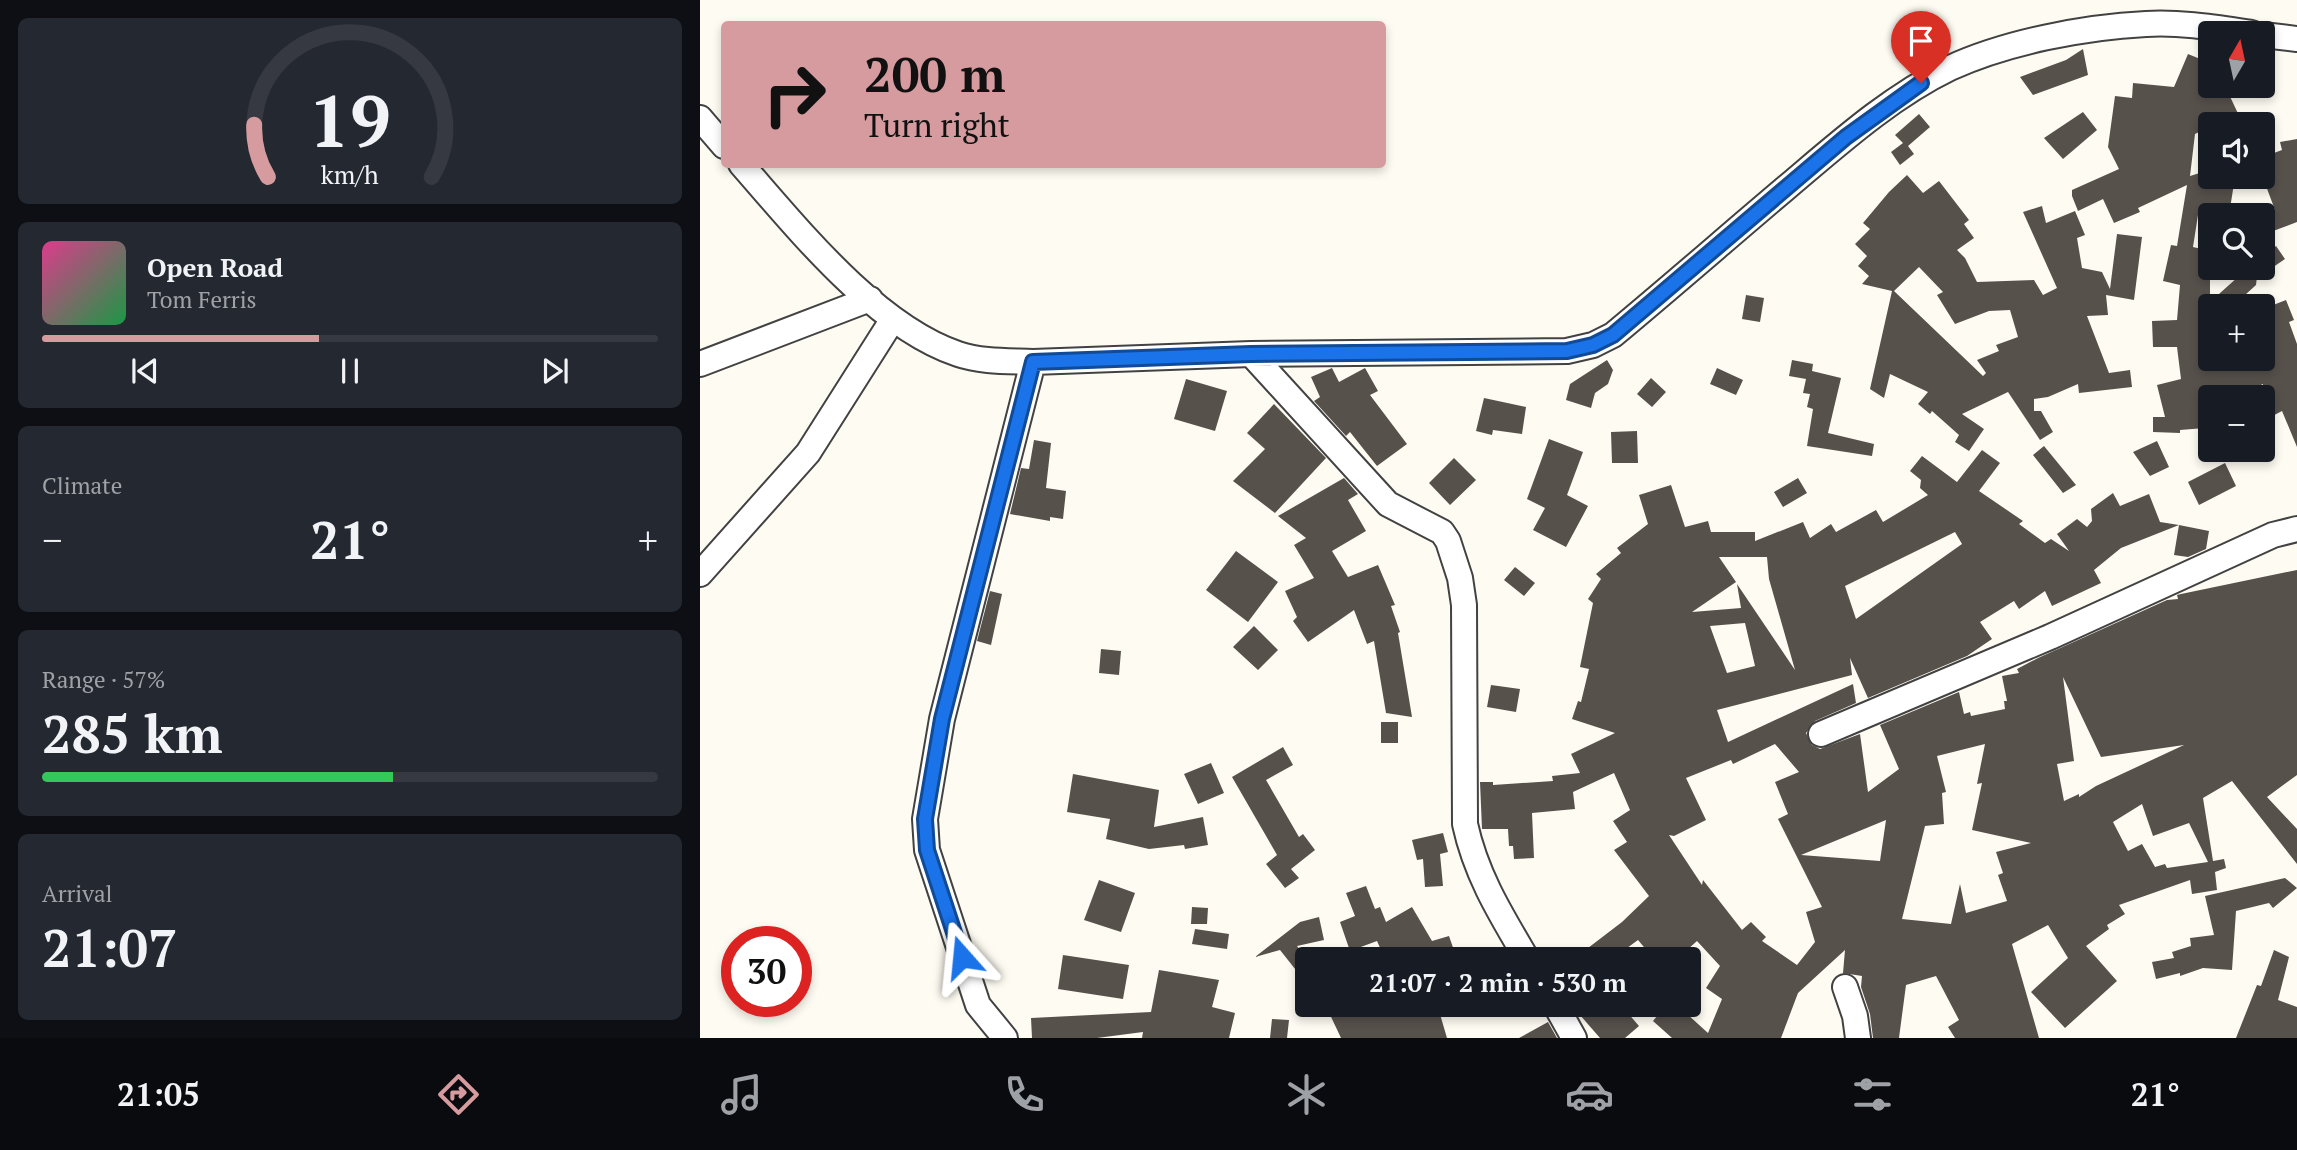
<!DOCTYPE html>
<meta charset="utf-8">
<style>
:root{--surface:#171b24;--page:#242831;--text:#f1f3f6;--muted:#9ea1a6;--line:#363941;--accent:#d69b9e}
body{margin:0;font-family:"PT Serif",serif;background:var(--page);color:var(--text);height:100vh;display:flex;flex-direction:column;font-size:26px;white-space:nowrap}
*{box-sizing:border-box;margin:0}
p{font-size:23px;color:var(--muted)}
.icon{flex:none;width:38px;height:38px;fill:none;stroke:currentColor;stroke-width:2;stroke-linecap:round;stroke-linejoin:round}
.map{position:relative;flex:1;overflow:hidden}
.panel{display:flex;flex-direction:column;gap:18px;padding:18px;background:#0d0f14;width:700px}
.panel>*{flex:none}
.guide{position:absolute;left:21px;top:21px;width:665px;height:147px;border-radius:7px;box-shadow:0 4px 10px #0003;background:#d69b9e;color:#111;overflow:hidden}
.needle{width:46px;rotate:9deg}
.tools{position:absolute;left:1498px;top:21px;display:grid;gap:14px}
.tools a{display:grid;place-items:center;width:77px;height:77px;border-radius:7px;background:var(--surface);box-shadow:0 4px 10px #0003;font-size:35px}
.speed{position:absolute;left:21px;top:926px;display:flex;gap:14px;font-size:35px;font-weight:700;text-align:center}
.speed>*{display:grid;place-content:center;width:91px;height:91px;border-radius:50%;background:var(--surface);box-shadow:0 4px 10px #0003;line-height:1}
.speed .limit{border:10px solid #d22;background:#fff;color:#111}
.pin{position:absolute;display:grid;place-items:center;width:60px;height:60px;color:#fff;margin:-72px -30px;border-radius:50% 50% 50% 0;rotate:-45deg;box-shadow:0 0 7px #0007}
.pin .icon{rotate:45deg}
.me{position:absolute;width:77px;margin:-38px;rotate:342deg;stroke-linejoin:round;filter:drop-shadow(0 0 5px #0008)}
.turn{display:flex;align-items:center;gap:24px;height:147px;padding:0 28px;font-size:32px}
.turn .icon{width:91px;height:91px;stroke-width:2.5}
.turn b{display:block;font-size:49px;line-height:60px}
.big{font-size:52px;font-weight:700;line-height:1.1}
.panel .tile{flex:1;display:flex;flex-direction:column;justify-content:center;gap:10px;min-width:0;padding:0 24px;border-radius:10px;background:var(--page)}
.panel .dial{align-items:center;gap:0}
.dial svg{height:182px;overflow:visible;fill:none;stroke:var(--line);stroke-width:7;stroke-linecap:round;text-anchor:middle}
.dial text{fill:var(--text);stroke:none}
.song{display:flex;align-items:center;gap:21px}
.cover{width:84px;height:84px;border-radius:10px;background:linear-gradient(135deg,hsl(330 70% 55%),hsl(140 70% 35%))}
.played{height:7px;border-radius:4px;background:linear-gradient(90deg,var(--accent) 45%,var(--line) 45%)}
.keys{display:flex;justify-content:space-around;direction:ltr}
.heat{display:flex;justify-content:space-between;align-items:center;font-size:38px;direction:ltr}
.charge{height:10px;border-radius:5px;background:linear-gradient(90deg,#34c759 57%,var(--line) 0)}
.trip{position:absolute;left:595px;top:947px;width:406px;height:70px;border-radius:7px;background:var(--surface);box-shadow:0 4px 10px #0003;font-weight:700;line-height:70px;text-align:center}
.tabs{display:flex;height:112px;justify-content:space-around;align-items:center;background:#090b0e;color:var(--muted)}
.tabs .icon{width:49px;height:49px}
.tabs .current{color:var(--accent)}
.tabs b{font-size:32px;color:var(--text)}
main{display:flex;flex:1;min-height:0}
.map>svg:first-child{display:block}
.building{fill:#57514c;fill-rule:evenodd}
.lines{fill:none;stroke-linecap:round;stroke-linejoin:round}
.minor-casing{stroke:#424242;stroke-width:28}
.minor{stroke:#fff;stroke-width:24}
.route-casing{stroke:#114b97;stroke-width:18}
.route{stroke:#1a73e8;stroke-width:12}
</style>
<main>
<section class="panel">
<div class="tile dial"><svg viewBox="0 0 100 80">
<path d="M14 69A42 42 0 1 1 86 69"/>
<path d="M14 69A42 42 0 0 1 8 46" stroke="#d69b9e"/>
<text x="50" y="56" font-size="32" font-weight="700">19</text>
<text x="50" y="72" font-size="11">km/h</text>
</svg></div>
<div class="tile">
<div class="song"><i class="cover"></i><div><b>Open Road</b><p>Tom Ferris</p></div></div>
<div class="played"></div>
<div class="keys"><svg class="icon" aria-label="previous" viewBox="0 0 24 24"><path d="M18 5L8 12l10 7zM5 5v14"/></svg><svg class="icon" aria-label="pause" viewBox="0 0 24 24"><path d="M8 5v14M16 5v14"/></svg><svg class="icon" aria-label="next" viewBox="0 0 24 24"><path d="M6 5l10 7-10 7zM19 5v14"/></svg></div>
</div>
<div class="tile"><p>Climate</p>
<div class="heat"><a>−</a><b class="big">21°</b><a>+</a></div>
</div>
<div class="tile"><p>Range · 57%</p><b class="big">285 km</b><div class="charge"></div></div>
<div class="tile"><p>Arrival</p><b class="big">21:07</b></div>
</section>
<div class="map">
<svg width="1597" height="1038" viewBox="0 0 1597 1038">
<rect width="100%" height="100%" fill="#fefcf2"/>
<path class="building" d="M 1383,49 L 1388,75 L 1333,95 L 1320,77 L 1366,60 Z
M 1488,54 L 1510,63 L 1510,86 L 1525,86 L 1543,124 L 1510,124 L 1510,127 L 1495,134 L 1490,176 L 1503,172 L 1505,177 L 1535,177 L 1529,215 L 1498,215 L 1493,247 L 1510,251 L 1510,302 L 1548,268 L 1558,268 L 1556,285 L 1533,306 L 1503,306 L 1500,359 L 1563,359 L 1563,309 L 1586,300 L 1594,320 L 1589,322 L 1597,344 L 1597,447 L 1582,411 L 1563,421 L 1563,384 L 1536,397 L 1510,397 L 1510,416 L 1504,417 L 1505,428 L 1480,430 L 1480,433 L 1453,432 L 1453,417 L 1465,417 L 1457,385 L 1481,379 L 1477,347 L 1453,347 L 1452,321 L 1477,320 L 1480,285 L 1463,281 L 1471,245 L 1477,246 L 1487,185 L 1438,208 L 1440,212 L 1414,223 L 1403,199 L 1378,211 L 1372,196 L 1372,190 L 1419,169 L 1408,147 L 1415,96 L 1432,98 L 1433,83 L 1474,87 Z
M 1383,112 L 1397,130 L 1363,159 L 1344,138 Z
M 1219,114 L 1230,127 L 1208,146 L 1214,154 L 1200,165 L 1191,152 L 1203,143 L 1195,135 Z
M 1597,139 L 1597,222 L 1565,234 L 1562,215 L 1575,210 L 1563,178 L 1563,157 L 1582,150 L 1580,142 Z
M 1207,175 L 1223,193 L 1239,181 L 1269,220 L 1264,224 L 1274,238 L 1257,250 L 1265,258 L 1277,282 L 1334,280 L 1343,295 L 1357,288 L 1323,212 L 1342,206 L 1346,223 L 1375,211 L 1385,235 L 1377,238 L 1382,268 L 1402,272 L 1410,289 L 1417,234 L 1442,237 L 1434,300 L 1406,295 L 1408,315 L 1387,316 L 1409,373 L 1430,370 L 1432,387 L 1379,393 L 1378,384 L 1348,397 L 1334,399 L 1334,411 L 1341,411 L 1353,432 L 1340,440 L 1308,392 L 1262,414 L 1284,429 L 1269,451 L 1255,442 L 1259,435 L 1232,411 L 1230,414 L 1218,404 L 1228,392 L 1190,374 L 1184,398 L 1170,389 L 1192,291 L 1162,284 L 1169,276 L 1158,266 L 1167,256 L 1155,244 L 1170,229 L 1163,223 L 1189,192 ZM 1219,267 L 1243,292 L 1237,295 L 1255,324 L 1289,311 L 1310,310 L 1318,337 L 1296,345 L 1299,351 L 1277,360 L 1286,373 L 1283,376 L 1194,291 Z
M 1576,246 L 1585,259 L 1563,274 L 1563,255 Z
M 1046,295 L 1064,298 L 1060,322 L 1042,319 Z
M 907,360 L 913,370 L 908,384 L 895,393 L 891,408 L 866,400 L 870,384 Z
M 1092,360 L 1113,364 L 1112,371 L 1141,378 L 1128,433 L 1174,444 L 1172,456 L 1107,446 L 1113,409 L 1107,407 L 1110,394 L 1103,393 L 1106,379 L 1089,376 Z
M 632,368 L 639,382 L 665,368 L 678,391 L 670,395 L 707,444 L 677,466 L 650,432 L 646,436 L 614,401 L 620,397 L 611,377 Z
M 1017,368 L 1043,380 L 1036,395 L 1010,384 Z
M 951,378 L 966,392 L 952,407 L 937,394 Z
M 486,379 L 527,391 L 515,431 L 474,419 Z
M 784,398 L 826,407 L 822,434 L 793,430 L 792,435 L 776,431 Z
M 574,404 L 626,458 L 575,513 L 533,481 L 565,449 L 547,433 Z
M 937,431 L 938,463 L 912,463 L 911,432 Z
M 849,439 L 883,452 L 867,495 L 888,506 L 866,547 L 833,530 L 845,508 L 827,499 Z
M 334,440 L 351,443 L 346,488 L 366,491 L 363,519 L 350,517 L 350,521 L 310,514 L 321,468 L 329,469 Z
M 1457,441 L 1469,467 L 1450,476 L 1433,452 Z
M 1344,446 L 1376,485 L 1363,493 L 1333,455 Z
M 1282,450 L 1300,463 L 1279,491 L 1323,521 L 1319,524 L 1345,543 L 1351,539 L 1369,551 L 1357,534 L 1377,519 L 1387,527 L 1392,521 L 1391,509 L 1413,493 L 1420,506 L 1449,494 L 1460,522 L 1479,525 L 1421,548 L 1394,570 L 1401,583 L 1352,606 L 1345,591 L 1319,609 L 1314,601 L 1280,622 L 1292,639 L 1267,656 L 1168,698 L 1150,658 L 1152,675 L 1017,710 L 1028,742 L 1153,684 L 1156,703 L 1115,721 L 1106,733 L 1112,745 L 1120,749 L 1160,734 L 1168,792 L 1199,769 L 1180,725 L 1259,692 L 1264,714 L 1270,712 L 1271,716 L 1305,709 L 1304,701 L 1307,701 L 1302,676 L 1319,673 L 1317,669 L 1338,658 L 1467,600 L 1478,599 L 1477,595 L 1481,594 L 1597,570 L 1597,775 L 1567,797 L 1597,829 L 1597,864 L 1532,781 L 1503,798 L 1513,861 L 1524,859 L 1526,868 L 1515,872 L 1517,890 L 1492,894 L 1490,880 L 1419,905 L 1425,914 L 1407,925 L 1409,929 L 1386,946 L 1417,981 L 1365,1028 L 1331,992 L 1368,958 L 1348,925 L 1312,944 L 1339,1038 L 1255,1038 L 1248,1027 L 1259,1020 L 1236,976 L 1206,985 L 1199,1038 L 1173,1038 L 1170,1014 L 1161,987 L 1162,976 L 1143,973 L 1145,950 L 1098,993 L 1081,1038 L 972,1038 L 953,1021 L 967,1004 L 976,1004 L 1008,1033 L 1022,999 L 1006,988 L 1020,966 L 997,941 L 977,959 L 954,959 L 938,940 L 912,959 L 896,959 L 888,948 L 922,922 L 949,896 L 914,850 L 927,842 L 913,821 L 930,810 L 914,773 L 873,792 L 875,809 L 832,813 L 834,858 L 814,859 L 813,846 L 809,846 L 808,829 L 782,829 L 780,782 L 793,782 L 793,785 L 853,781 L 852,776 L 880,773 L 871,754 L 915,733 L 872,719 L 878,701 L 881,702 L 889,669 L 880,667 L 893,603 L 888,599 L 901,579 L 896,574 L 921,553 L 917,548 L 948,524 L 939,495 L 971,485 L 985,527 L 1008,521 L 1011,532 L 1055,532 L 1055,541 L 1103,522 L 1110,538 L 1131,524 L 1136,532 L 1176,510 L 1183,522 L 1228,495 L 1220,488 L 1221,480 L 1210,471 L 1222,456 L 1257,482 ZM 1255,532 L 1262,544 L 1156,619 L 1145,586 ZM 1019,557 L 1067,557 L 1069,579 L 1095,670 L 1037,584 L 1041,608 L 992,612 L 1036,582 ZM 1045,623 L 1055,666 L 1027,673 L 1010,626 ZM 1363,677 L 1401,757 L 1484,745 L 1396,786 L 1379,797 L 1379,794 L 1364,801 L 1357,764 L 1374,761 ZM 1075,744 L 1099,772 L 1075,782 L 1088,814 L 1078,819 L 1122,907 L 1106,912 L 1115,942 L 1097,965 L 1062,941 L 1066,937 L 1051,922 L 1042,930 L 1003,880 L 1002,885 L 969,835 L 974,836 L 1006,820 L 986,778 L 1031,760 L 1033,764 ZM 1285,744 L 1277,784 L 1282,783 L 1272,830 L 1331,843 L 1296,852 L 1303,873 L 1298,875 L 1307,901 L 1266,913 L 1260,884 L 1251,924 L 1202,919 L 1225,826 L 1244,824 L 1242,793 L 1246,792 L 1237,756 ZM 1442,804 L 1453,836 L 1489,823 L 1508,862 L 1467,868 L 1465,864 L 1455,867 L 1442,844 L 1428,851 L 1413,822 ZM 1186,820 L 1180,861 L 1101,855 Z
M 754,458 L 776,480 L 750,505 L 729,483 Z
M 1525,463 L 1536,486 L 1499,505 L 1488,482 Z
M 644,478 L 658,494 L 648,500 L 666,531 L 632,551 L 648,577 L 678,565 L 695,605 L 691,606 L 700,632 L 698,633 L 712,717 L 686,713 L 674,641 L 667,644 L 654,610 L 608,642 L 593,621 L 597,617 L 585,591 L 614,578 L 594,545 L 606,538 L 578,516 Z
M 1098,478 L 1107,493 L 1083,507 L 1074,492 Z
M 1479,525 L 1509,531 L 1506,549 L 1488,557 L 1474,555 Z
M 536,551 L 578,582 L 548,622 L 506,590 Z
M 815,567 L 835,583 L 824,596 L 804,580 Z
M 290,591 L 302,594 L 291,645 L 277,641 Z
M 554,626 L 578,650 L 558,670 L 533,647 Z
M 401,649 L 421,651 L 419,675 L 399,673 Z
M 791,685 L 820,689 L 816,712 L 787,707 Z
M 681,722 L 698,722 L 698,743 L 681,743 Z
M 583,747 L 593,765 L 566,780 L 599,837 L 603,834 L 615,850 L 591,869 L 599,878 L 585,888 L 566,864 L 577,855 L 532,777 Z
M 511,763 L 524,793 L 498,804 L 484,774 Z
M 373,774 L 459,790 L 454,827 L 503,817 L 508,845 L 485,849 L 484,845 L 449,849 L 406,839 L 410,819 L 367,812 Z
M 743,833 L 748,852 L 740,854 L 743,886 L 725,887 L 723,859 L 717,860 L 712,840 Z
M 1585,878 L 1597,888 L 1573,908 L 1569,903 L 1536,911 L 1532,970 L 1503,968 L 1480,976 L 1480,973 L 1456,979 L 1452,962 L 1474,958 L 1472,952 L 1491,946 L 1490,938 L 1514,935 L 1505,896 Z
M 399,880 L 435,893 L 421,932 L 384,920 Z
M 666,886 L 675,909 L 680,907 L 686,922 L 712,907 L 732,941 L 749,936 L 757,959 L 685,959 L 677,941 L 650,951 L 640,922 L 655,916 L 646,893 Z
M 492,907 L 508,908 L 507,924 L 491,924 Z
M 619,917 L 624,940 L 597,946 L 607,959 L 607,984 L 580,950 L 555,957 L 600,922 Z
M 495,929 L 529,934 L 527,949 L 492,944 Z
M 1574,950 L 1589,957 L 1578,1000 L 1597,1007 L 1597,1038 L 1536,1038 L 1557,985 L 1561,986 Z
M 363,955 L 429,965 L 423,999 L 358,989 Z
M 459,970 L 519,980 L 512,1007 L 535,1013 L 529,1038 L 442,1038 L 443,1032 L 397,1038 L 332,1038 L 331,1018 L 451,1012 Z
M 625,1004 L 737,1004 L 747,1038 L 641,1038 Z
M 892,1004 L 920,1004 L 939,1026 L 925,1038 L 900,1038 L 880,1015 Z
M 572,1019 L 589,1020 L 587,1038 L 570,1038 Z
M 848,1022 L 857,1038 L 819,1038 Z"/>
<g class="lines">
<g class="minor-casing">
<path id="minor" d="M 1563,35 L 1597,39
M 0,118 L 24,146
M 41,164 C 98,229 175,326 258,354 C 281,362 308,361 333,362 L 551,354 L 867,351 L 893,345 L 913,335 C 972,286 1029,236 1087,187 C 1138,144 1190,97 1250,68 C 1306,42 1385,27 1446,24 C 1482,22 1517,28 1552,33
M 551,354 L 688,504 L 742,532 L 748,541 L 760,578 L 764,605 L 765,824 C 776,875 801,915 827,959
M 0,364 L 170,299
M 0,574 L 108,453 L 193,319
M 1121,734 L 1350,637 L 1573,535 L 1597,529
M 1145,987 L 1155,1016 L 1158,1038
M 855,1004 L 874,1038
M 305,1038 L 278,1005 L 227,850 L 225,819 L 242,719 L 333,362"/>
</g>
<use href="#minor" class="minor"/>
</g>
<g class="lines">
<g class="route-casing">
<path id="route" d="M 262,957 L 227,850 L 225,819 L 242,719 L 333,362 L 551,354 L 867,351 L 893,345 L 913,335 L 1146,137 L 1221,83"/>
</g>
<use href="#route" class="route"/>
</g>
</svg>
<div class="tools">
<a><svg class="needle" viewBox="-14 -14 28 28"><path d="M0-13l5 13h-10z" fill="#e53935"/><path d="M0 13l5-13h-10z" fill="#9ea1a6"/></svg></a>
<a><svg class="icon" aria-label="sound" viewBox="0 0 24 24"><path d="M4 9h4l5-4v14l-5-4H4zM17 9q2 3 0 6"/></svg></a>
<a><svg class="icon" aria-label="search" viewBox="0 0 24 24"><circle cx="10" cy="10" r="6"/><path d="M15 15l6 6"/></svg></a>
<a>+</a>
<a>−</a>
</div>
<div class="speed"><div class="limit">30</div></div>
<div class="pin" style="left:1221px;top:83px;background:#d93025"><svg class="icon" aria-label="arrive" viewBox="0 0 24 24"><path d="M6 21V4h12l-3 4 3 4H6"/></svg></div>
<svg class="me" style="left:262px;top:957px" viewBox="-20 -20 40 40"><path d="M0-17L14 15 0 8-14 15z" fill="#1a73e8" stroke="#fff" stroke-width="4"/></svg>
<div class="trip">21:07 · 2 min · 530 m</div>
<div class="guide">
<div class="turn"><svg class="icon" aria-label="right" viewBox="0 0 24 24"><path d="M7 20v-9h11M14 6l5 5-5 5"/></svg><div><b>200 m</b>Turn right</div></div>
</div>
</div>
</main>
<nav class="tabs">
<b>21:05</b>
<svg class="icon current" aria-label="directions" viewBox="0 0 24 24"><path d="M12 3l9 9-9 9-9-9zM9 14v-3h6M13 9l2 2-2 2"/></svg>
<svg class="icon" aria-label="music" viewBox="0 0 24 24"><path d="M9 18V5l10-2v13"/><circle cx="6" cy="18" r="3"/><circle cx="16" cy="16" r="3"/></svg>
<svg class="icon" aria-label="phone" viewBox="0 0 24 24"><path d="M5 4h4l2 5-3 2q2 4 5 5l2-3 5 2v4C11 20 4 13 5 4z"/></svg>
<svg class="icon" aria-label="climate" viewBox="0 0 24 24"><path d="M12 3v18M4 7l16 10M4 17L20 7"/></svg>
<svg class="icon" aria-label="car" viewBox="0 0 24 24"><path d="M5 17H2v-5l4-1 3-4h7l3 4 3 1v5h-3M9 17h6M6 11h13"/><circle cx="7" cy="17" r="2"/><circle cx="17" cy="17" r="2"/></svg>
<svg class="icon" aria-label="filters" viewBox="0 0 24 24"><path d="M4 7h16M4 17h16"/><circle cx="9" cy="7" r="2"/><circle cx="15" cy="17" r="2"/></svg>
<b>21°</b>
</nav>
